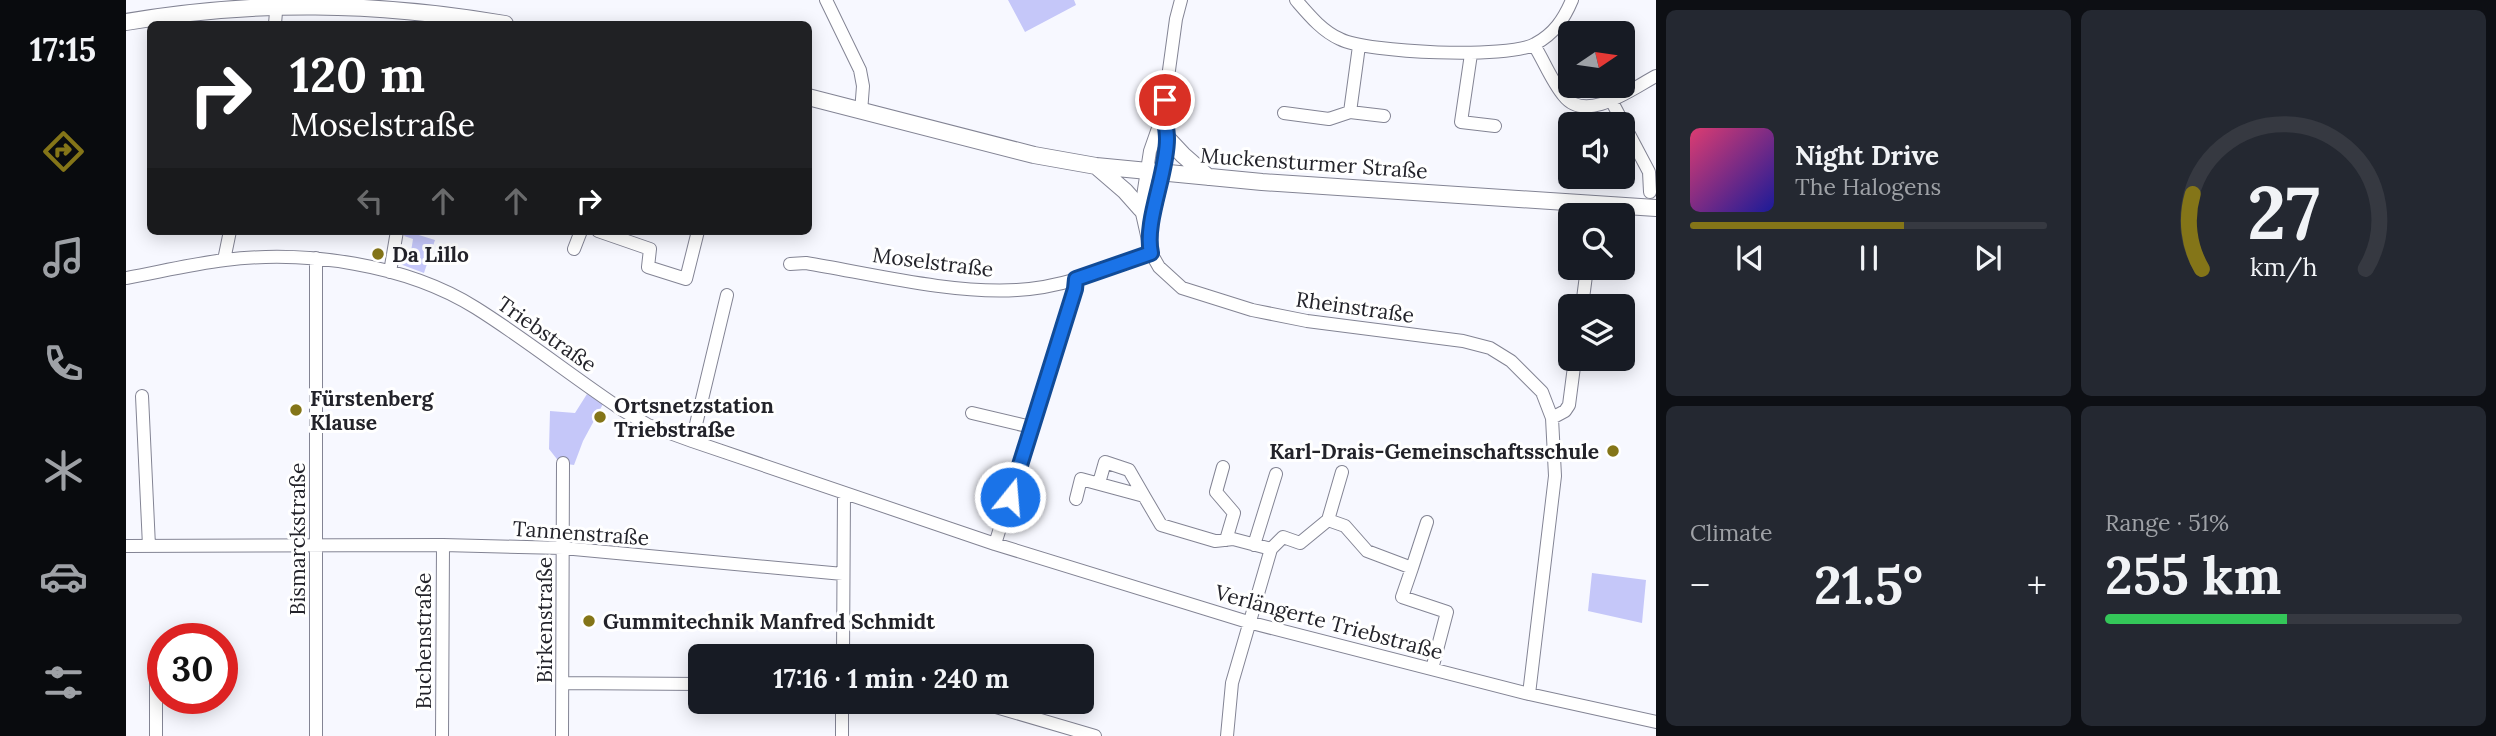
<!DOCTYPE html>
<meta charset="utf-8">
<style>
:root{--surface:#171b24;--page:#242831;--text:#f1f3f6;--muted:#9ea1a6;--line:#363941;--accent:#847518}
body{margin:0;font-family:Lora,serif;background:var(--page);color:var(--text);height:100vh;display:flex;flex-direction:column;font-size:26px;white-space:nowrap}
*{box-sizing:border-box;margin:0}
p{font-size:23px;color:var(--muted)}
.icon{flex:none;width:38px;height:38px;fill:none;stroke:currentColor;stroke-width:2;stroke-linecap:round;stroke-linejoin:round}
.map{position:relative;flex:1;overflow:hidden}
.drawer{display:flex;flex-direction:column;gap:10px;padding:10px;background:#0d0f14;width:840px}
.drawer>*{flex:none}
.top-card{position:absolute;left:21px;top:21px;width:665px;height:214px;border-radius:10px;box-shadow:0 4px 18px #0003;background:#202124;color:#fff;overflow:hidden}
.needle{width:46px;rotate:77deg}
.fabs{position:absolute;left:1432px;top:21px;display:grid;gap:14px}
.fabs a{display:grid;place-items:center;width:77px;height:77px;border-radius:10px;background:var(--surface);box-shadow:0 4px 18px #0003;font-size:35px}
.speed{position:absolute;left:21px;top:623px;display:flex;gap:14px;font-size:35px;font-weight:700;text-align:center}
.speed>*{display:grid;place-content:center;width:91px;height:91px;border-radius:50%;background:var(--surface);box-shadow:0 4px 18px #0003;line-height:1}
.speed .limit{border:10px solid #d22;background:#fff;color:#111}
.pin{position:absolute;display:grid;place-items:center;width:60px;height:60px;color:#fff;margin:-30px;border:4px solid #fff;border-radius:50%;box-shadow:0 2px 7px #0007}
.me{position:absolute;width:77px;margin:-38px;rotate:17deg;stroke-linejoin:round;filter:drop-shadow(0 0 5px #0008)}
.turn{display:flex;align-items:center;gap:24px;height:147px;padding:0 28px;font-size:32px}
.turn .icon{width:91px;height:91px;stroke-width:2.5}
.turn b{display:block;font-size:49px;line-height:60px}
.lanes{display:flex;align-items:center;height:66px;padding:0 28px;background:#0003;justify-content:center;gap:35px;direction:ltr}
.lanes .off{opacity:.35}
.big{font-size:52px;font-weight:700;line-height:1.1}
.drawer .tile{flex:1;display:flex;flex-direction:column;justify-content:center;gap:10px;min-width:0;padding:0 24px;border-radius:10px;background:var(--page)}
.drawer .dial{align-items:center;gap:0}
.dial svg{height:182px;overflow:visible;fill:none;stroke:var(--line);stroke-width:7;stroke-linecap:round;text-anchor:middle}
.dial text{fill:var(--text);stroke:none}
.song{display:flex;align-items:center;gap:21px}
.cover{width:84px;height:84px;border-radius:10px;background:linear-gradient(135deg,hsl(340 70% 55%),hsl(240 70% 35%))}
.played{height:7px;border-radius:4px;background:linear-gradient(90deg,var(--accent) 60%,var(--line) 60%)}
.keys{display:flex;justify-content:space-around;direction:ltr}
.heat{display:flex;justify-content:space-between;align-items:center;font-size:38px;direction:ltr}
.charge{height:10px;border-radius:5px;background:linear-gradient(90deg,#34c759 51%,var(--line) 0)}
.drawer .tiles{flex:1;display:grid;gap:10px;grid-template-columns:repeat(2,1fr)}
.trip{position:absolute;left:562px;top:644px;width:406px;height:70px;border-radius:10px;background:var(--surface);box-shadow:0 4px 18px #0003;font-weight:700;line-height:70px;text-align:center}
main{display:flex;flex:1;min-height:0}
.tab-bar{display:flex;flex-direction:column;width:126px;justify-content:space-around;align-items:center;background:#090b0e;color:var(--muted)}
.tab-bar .icon{width:49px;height:49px}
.tab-bar .current{color:var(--accent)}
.tab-bar b{font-size:32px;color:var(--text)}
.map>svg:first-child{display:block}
.green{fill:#c5c7f9}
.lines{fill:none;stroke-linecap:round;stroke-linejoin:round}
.minor-casing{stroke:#838494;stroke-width:14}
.major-casing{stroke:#838494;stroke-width:18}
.minor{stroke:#fff;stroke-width:12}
.major{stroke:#fff;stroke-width:16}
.route-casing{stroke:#114b97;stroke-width:18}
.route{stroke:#1a73e8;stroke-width:12}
.poi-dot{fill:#847518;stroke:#fff;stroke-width:2.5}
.labels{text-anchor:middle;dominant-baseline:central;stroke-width:6;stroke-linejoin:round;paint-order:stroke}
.street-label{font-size:21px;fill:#23232a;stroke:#fff}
.poi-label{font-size:21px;font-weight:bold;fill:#23232a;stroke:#fff;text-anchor:start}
</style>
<main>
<nav class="tab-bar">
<b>17:15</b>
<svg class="icon current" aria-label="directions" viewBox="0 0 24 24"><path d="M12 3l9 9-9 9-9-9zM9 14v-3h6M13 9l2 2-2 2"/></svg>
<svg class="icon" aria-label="music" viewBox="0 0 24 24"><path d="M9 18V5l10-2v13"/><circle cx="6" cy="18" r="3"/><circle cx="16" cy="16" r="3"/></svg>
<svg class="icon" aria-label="phone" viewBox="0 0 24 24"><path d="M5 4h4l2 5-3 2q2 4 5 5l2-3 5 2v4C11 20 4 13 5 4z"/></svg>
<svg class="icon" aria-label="climate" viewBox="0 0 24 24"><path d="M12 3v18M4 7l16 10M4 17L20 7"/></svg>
<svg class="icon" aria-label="car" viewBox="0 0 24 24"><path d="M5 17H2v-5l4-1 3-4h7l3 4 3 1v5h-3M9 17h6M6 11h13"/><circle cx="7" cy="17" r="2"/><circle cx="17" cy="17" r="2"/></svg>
<svg class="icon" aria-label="filters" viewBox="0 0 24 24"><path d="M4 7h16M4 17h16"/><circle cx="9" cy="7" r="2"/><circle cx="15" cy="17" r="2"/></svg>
</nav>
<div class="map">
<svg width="1530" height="736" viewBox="0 0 1530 736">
<rect width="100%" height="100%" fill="#f7f8ff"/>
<path class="green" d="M 882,0 L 948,0 L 950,5 L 899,32 Z
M 280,231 L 309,240 L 298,273 L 274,264 L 274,257 L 284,258 L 287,239 L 278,236 Z
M 461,394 L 477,404 L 457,441 L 448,465 L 434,463 L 423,449 L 424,411 L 449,413 Z
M 1466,573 L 1520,580 L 1516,623 L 1462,611 Z"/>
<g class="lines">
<g class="minor-casing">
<path id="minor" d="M 700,0 L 734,70 L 737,86 L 735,112
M 1055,0 L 1050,19 L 1037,114 L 1024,151 L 1015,209 L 1025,253 L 1033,267 L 1056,288 L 1126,310 L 1181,321 L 1337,341 L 1364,348 L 1385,361 L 1416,392 L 1426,418 L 1429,476 L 1403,694
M 1170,0 C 1183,15 1196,31 1214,39 C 1241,53 1383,59 1409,44 C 1428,34 1438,19 1446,0
M 149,24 L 151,0
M 1408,45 C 1418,61 1426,82 1438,96 C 1460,124 1507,88 1530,76
M 1345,54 L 1335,122 L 1369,126
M 1485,100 L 1523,172 L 1524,192
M 1224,112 L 1233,46
M 1158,113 L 1203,119 L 1224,112 L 1258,116
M 472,231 L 524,249 L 522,267 L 560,279 L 572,231
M 1023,235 L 1033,193 L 1040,133
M 448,249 L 455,231
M 190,258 L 190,736
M 98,260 L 104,231
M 664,264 L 680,263 C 746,274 826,294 891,290 C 937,288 982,269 1025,253
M 264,272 L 271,231
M 0,278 C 33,272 66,264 99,260 C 180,250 280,264 350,308 C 401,340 448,378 498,411 L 522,425 L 566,441 L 869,544 L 1122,622 L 1403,694 L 1530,722
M 1456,306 L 1461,268
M 16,396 L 23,546
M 846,413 L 905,427
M 1426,418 L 1439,411 L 1443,405 L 1449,359
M 566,441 L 601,295
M 1097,467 L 1090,492 L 1108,513 L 1100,540
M 973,483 L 979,462 L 1003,470 L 1018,496
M 950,499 L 955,479 L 1018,496 L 1035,525 L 1089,541 L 1107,539 L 1145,549 L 1106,683 L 1101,736
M 1202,520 L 1216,472
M 869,544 L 949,289 L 950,279
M 1128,545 L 1150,474
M 0,546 L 317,545 L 437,548 L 717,574
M 1145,549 L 1157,537 L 1174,543 L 1202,520 L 1219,526 L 1241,551 L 1286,568 L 1276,597 L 1321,612 L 1306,669
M 1286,568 L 1301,522
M 717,656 L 718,493
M 30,674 L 30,736
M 437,683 L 574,684
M 853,702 L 969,736
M 316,736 L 317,545
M 436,736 L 437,463
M 716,736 L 716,702"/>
</g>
<g class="major-casing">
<path id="major" d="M 0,22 C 129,0 249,2 379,24
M 682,97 L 908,155 L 970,166 L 1136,182 L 1530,208
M 1041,138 L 1057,155 L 1082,177
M 970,166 L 999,191 L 1015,209"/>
</g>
<use href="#minor" class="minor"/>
<use href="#major" class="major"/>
</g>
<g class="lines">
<g class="route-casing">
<path id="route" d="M 884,497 L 949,289 L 950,279 L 1025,253 C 1018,222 1041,174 1041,139 C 1041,124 1036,116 1039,100"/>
</g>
<use href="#route" class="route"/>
</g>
<g class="poi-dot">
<circle cx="252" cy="254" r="7"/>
<circle cx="170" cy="410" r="7"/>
<circle cx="474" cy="417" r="7"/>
<circle cx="1487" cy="451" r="7"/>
<circle cx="463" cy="621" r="7"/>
</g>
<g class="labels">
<g class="street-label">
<text transform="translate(1188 163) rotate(4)">Muckensturmer Straße</text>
<text transform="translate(807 262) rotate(7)">Moselstraße</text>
<text transform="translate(1229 307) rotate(8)">Rheinstraße</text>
<text transform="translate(421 334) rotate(35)">Triebstraße</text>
<text transform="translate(455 533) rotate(4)">Tannenstraße</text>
<text transform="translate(171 539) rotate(-90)">Bismarckstraße</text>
<text transform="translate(418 620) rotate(-90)">Birkenstraße</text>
<text transform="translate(1203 622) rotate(15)">Verlängerte Triebstraße</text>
<text transform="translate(297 641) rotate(-90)">Buchenstraße</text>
</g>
<g class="poi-label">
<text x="266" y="254">Da Lillo</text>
<text x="184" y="398">Fürstenberg<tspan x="184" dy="24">Klause</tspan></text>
<text x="488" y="405">Ortsnetzstation<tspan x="488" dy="24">Triebstraße</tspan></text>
<text x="1473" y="451" text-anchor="end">Karl-Drais-Gemeinschaftsschule</text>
<text x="477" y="621">Gummitechnik Manfred Schmidt</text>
</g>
</g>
</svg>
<div class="fabs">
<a><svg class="needle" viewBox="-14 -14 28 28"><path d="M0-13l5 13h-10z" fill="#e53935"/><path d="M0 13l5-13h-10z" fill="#9ea1a6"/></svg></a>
<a><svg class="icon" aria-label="sound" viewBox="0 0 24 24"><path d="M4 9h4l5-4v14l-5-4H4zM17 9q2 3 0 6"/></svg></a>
<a><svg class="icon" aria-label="search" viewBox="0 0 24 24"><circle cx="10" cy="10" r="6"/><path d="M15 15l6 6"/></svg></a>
<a><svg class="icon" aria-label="layers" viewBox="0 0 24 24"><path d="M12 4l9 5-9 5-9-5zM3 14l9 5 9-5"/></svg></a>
</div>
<div class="speed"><div class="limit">30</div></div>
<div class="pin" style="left:1039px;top:100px;background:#d93025"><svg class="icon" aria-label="arrive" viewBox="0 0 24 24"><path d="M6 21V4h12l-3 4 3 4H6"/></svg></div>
<svg class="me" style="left:884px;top:497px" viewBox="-20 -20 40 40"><circle r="17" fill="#1a73e8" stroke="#fff" stroke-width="3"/><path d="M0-11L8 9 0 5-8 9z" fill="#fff"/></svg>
<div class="trip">17:16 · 1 min · 240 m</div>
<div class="top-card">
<div class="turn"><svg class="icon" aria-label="right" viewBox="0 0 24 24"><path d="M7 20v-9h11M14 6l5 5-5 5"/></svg><div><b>120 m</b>Moselstraße</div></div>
<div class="lanes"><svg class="icon off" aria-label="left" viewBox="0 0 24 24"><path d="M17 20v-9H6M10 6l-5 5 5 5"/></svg><svg class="icon off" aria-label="ahead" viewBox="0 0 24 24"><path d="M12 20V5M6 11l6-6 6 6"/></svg><svg class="icon off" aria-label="ahead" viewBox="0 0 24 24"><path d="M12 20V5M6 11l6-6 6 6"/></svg><svg class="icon" aria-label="right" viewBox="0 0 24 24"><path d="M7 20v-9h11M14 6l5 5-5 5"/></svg></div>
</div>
</div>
<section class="drawer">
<div class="tiles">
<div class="tile">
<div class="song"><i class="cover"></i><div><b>Night Drive</b><p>The Halogens</p></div></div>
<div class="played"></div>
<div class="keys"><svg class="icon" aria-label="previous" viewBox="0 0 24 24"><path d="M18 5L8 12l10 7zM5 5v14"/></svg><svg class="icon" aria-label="pause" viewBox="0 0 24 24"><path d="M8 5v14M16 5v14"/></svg><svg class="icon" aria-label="next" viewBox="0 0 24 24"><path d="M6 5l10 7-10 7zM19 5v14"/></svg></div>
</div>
<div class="tile dial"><svg viewBox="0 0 100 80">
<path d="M14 69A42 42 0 1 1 86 69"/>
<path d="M14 69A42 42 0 0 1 10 36" stroke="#847518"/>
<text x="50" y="56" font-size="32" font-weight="700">27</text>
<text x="50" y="72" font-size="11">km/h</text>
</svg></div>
<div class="tile"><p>Climate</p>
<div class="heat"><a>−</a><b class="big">21.5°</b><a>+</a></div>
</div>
<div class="tile"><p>Range · 51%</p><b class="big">255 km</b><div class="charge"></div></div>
</div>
</section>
</main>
